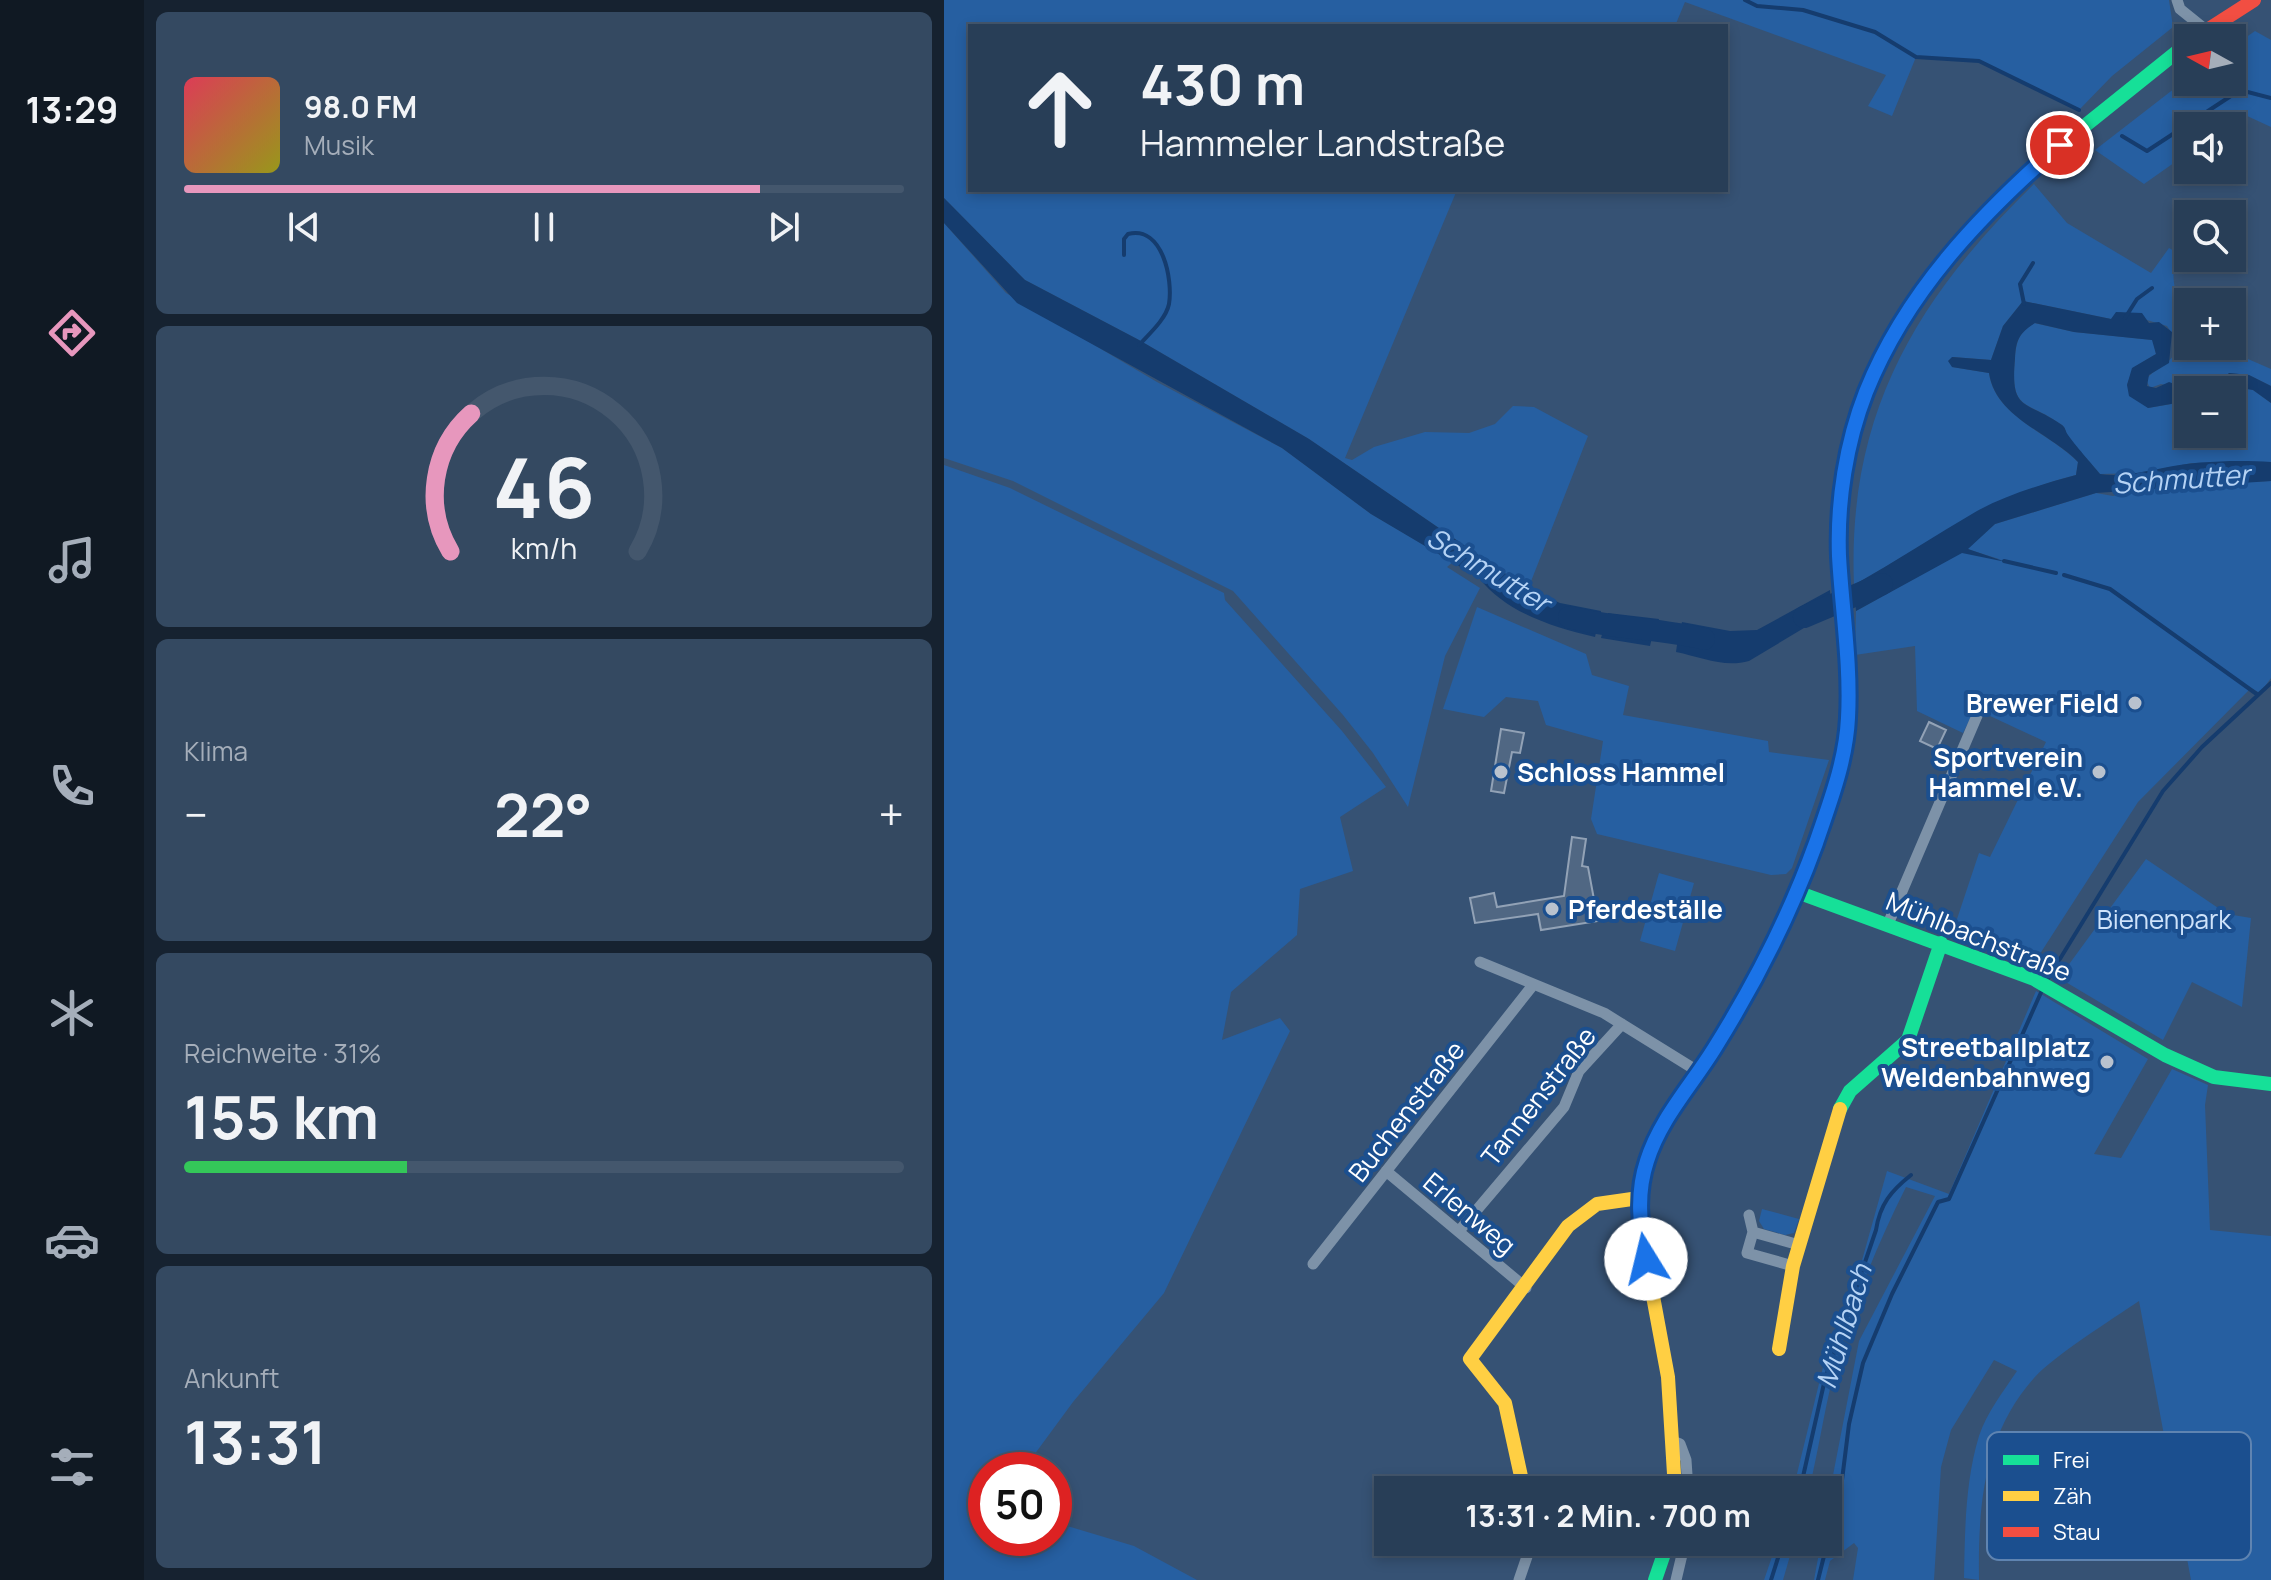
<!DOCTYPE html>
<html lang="de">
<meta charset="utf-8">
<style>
:root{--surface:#283e57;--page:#344961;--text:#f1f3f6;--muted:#a5aeba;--line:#44576d;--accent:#e797bd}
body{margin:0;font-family:Manrope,sans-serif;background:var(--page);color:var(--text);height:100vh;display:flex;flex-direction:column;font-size:30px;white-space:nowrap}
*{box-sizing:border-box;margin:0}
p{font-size:26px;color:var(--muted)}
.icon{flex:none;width:44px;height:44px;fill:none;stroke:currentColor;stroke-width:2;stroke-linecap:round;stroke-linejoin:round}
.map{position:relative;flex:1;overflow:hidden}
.side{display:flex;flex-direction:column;gap:12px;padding:12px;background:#162230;width:800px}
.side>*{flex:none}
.hud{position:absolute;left:24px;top:24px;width:760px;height:168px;border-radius:0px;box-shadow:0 4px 12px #0003,0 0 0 2px var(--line);background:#283e57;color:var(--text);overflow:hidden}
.needle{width:52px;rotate:278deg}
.tools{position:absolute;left:1230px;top:24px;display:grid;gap:16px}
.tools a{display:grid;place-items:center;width:72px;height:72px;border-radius:0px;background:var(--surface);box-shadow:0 4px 12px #0003,0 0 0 2px var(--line);font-size:40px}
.speed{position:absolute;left:24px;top:1452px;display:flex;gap:16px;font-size:40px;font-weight:700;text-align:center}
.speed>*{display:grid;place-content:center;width:104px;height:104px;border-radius:50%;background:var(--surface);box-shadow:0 4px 12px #0003,0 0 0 2px var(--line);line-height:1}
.speed .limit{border:12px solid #d22;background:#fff;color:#111}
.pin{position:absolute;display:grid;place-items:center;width:68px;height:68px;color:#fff;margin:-34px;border:4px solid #fff;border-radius:50%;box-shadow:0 2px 8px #0007}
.me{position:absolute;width:88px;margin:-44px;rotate:351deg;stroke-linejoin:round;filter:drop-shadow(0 0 6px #0008)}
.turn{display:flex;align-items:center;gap:28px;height:168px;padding:0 40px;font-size:36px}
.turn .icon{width:104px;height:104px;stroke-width:2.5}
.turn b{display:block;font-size:56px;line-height:68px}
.big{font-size:60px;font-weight:700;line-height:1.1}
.side .widget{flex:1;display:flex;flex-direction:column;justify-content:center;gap:12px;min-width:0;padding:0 28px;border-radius:12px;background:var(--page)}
.side .dial{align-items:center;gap:0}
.dial svg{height:208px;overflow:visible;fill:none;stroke:var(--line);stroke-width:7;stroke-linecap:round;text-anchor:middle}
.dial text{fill:var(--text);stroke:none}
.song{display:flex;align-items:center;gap:24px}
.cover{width:96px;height:96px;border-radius:12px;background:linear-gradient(135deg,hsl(350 70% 55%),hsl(60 70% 35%))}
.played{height:8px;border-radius:4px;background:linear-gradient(90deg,var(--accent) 80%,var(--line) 80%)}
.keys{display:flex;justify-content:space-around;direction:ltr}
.heat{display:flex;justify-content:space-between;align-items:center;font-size:44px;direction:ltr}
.charge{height:12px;border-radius:6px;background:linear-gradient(90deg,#34c759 31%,var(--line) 0)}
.trip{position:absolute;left:430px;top:1476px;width:468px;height:80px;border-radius:0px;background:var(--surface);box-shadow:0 4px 12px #0003,0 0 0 2px var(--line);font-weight:700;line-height:80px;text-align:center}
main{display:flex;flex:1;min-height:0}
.menu{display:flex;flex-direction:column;width:144px;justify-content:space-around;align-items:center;background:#101923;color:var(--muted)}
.menu .icon{width:56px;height:56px}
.menu .selected{color:var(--accent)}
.menu b{font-size:36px;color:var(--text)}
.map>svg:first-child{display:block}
.green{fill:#265fa1}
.water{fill:#153c6e}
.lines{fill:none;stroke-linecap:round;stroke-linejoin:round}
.stream{stroke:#153c6e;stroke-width:4}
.river{stroke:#153c6e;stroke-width:22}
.building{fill:#506783;stroke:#92a2b6;stroke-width:2}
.street{stroke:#7d92a8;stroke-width:11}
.fast{stroke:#16e098;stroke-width:14}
.slow{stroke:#ffcf43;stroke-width:14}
.jam{stroke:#f24e42;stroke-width:14}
.route-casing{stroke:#114b97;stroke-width:20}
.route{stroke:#1a73e8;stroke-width:14}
.poi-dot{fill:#b9c2ce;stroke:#1b4f8f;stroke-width:3}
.labels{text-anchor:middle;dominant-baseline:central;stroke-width:8;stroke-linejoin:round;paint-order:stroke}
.poi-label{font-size:26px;font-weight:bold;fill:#fff;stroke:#1b4f8f;text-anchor:end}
.park-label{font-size:26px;fill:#cfe3fa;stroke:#1b4f8f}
.street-label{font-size:26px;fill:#fff;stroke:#1b4f8f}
.water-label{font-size:28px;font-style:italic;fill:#b5d3f5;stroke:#1b4f8f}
.key{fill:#1b4f8f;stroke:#5f84b1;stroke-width:2}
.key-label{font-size:22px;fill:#fff}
</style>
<main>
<nav class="menu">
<b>13:29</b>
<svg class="icon selected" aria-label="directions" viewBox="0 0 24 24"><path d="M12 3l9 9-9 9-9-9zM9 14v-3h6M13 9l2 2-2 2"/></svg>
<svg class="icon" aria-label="music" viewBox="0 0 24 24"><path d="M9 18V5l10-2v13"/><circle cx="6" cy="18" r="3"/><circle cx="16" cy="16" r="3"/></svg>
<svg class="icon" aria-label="phone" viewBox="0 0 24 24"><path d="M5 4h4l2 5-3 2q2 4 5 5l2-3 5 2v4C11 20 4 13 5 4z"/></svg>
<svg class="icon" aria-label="climate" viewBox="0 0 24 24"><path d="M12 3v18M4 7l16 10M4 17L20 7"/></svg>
<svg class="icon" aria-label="car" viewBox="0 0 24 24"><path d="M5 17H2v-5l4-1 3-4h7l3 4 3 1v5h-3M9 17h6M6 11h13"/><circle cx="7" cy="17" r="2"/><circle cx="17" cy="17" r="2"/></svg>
<svg class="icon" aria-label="filters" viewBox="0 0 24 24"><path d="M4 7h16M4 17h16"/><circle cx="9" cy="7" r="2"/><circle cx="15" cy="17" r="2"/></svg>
</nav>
<section class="side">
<div class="widget">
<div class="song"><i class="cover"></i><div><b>98.0 FM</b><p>Musik</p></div></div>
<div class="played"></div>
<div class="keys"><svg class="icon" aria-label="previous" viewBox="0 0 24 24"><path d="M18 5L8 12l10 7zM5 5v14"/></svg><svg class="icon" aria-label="pause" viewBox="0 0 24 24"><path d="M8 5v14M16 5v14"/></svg><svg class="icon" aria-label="next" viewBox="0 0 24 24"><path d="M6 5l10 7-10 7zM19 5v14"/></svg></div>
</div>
<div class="widget dial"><svg viewBox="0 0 100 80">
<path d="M14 69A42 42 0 1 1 86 69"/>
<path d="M14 69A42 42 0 0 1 22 16" stroke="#e797bd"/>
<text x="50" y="56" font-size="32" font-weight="700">46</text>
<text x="50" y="72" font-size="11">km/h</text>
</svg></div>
<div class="widget"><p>Klima</p>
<div class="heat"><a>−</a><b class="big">22°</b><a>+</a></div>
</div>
<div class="widget"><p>Reichweite · 31%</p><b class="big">155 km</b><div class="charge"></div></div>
<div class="widget"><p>Ankunft</p><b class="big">13:31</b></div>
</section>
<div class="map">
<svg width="1327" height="1580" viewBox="0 0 1327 1580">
<rect width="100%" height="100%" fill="#365274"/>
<path class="green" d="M 0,0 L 1225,0 L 1229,27 L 1168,76 L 1135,110 L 1035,61 L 972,57 L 948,116 L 924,106 L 942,75 L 741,2 L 731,26 L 26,26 L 26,190 L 513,190 L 401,458 L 408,460 L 430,447 L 481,432 L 525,433 L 551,424 L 569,406 L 590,407 L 644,436 L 584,589 L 365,439 L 195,340 L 81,280 L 0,198 Z
M 1311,31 L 1327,40 L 1327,127 L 1301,115 L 1284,126 L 1244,126 L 1244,153 L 1200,184 L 1151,150 L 1244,78 L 1244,82 L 1288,82 L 1288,47 Z
M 1090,184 L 1123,223 L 1207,273 L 1225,248 L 1232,252 C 1222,294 1244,310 1244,346 L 1274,346 L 1327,369 L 1327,386 L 1305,375 L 1285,373 L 1277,381 L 1276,390 L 1247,390 L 1217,384 L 1206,388 L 1202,380 C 1214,363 1248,360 1223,326 L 1176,312 L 1167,319 L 1079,301 L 1059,326 L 1047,360 L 1009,357 L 1008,367 L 1045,373 C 1051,417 1106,433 1134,462 L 1132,475 C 1050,495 983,544 910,585 C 903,415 971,300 1090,184 Z
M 0,223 L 62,293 L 213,382 L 338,448 L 427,514 L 509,562 L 503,567 L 536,588 L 501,656 L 464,807 L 429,753 L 399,715 L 289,591 L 69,481 L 0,458 Z
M 1090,323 L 1130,332 L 1209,340 L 1212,354 L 1189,368 L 1183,385 L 1204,408 L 1239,402 L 1244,414 L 1244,434 L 1288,434 L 1288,398 L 1298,388 L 1309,390 L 1327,403 L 1327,462 L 1248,463 L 1196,473 L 1156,474 C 1147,463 1130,445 1124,436 C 1121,432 1122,428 1118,425 C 1082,399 1066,413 1071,359 C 1072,341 1075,333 1090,323 Z
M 0,465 L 66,488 L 280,593 L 281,600 L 398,731 L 442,787 L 396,817 L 409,871 L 356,889 L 353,935 L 287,992 L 278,1040 L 336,1018 L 346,1031 L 220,1293 L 129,1402 L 79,1470 L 42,1470 L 42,1538 L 110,1538 L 110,1522 L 190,1546 L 253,1580 L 0,1580 Z
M 1327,481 L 1327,678 L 1316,693 L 1307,688 L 1194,802 L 1092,960 L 1010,928 L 1035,853 L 1046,857 L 1102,742 L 1031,709 L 1019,733 L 973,711 L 971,646 L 911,655 L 912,611 L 1018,552 L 1058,560 L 1023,549 L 1051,524 L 1152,493 L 1169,496 L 1225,486 Z
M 533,607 L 642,654 L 648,675 L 685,686 L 679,715 L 824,741 L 825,752 L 885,760 L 848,868 L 842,874 L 827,875 L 653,834 L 647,819 L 659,741 L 602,725 L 594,701 L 562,697 L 540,717 L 499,709 Z
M 1202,859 L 1283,914 L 1307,918 L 1298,1007 L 1248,982 L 1219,1040 L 1115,978 Z
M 715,873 L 750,883 L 731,951 L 696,941 Z
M 1092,991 L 1204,1059 L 1150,1154 L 1177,1158 L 1228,1069 L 1264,1085 L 1261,1105 L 1266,1230 L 1327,1236 L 1327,1580 L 1247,1580 L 1195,1301 C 1167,1320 1111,1355 1090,1378 C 1039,1435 1034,1507 1035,1580 L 1020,1578 C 1021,1531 1021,1482 1035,1436 C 1043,1412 1059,1392 1073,1371 L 1050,1360 L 1007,1430 L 997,1467 L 990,1580 L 909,1580 L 914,1548 L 910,1543 L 886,1561 L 881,1580 L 870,1580 L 877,1542 L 884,1542 L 884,1501 L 915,1341 L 991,1196 L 962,1187 C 932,1247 906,1311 889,1376 C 880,1413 874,1452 865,1490 L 849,1490 L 881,1359 L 915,1271 L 943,1171 L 1005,1194 Z
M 818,1209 L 855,1219 L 850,1233 L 841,1235 L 820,1229 L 815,1221 Z
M 833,1542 L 850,1542 L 839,1580 L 820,1580 Z"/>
<path class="water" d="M 0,198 L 81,280 L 195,340 L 365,439 L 584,589 L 616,603 L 657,611 L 651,637 C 608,627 563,613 535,578 L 427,514 L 338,448 L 73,303 L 0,223 Z
M 1079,301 L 1167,319 L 1172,312 L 1198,313 L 1205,323 L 1215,322 L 1228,332 L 1225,363 L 1205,375 L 1203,386 L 1212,388 L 1225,382 L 1247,390 L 1244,390 L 1244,414 L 1238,402 L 1204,408 L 1185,396 L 1183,385 L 1188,368 L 1212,354 L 1208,340 L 1130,332 L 1091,323 C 1075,333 1072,340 1071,358 C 1066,413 1081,399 1118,425 C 1122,428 1121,431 1124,435 C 1130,444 1148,464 1156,474 C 1177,477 1198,472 1219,468 C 1252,461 1293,460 1327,462 L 1327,481 L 1152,493 L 1051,524 L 1024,549 L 1062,562 L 1018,553 L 912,611 L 910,585 C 952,561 992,535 1033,511 C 1064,494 1099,484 1132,475 L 1134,462 C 1105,432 1052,418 1045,373 L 1008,367 L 1004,361 L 1008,357 L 1047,360 L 1059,326 Z
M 1285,373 L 1305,375 L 1327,386 L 1327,403 L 1309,390 L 1298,388 L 1288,398 L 1288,390 L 1276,390 L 1277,381 Z
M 886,590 L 888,617 L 875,619 L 805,661 C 780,668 757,657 732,652 L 734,638 L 729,637 L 731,627 L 737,628 L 738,622 L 786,631 L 813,630 Z
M 664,613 L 715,619 L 714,623 L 727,626 L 726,636 L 709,633 L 706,646 L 657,638 Z"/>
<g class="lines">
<path class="stream" d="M 801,0 L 813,6 L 859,10 L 931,32 L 972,57 L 1035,61 L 1135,110
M 1178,136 L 1203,151 L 1296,90 L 1327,98
M 180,255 L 180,239 L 184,234 C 219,225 229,280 225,304 C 222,319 205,334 195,345
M 1080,304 L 1076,284 L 1089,263
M 1181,318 L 1193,299 L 1208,288
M 1060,561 L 1112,573
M 1120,575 L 1166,589 L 1314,695
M 1103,980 L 1219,791 L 1258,747 L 1327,683
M 856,1490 L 881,1379 L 932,1230 C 936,1204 947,1191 967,1175
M 827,1580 L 839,1542
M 874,1580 L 897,1488 L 905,1424 L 919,1363 L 948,1294 L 994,1202 L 1005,1199 L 1099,988"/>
<path class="river" d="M 625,617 C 670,629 715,628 760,639
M 860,617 L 938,584"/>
</g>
<path class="building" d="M 985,722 L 1002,730 L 993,749 L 976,741 Z
M 557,729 L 580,733 L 576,753 L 568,752 L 560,793 L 547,791 Z
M 628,837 L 642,839 L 638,866 L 644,867 L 654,921 L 597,930 L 594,914 L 531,923 L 526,898 L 550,893 L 553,907 L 620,896 Z"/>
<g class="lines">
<path class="street" d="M 1233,0 L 1236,9 L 1262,30
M 944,924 L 1035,711
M 536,962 L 660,1013 L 755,1072
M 442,1171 L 582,1288
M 805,1215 L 809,1232 L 803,1253 L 849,1266
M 515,1231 L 620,1107 L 635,1071 L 678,1024
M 809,1232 L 855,1245
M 369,1264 L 589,985
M 728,1441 L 736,1444 L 742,1460 L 744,1490
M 575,1580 L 588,1542
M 732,1580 L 741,1542"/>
<path class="fast" d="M 1092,165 L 1244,43
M 853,892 L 1090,979 L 1221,1055 L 1270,1077 L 1327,1084
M 896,1109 L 906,1091 L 964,1040 L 997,943
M 698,1237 C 684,1148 753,1079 794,1008 C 825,953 853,897 875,838 C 890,794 903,749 905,702 C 908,612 879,506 912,419
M 711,1580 L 724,1542"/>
<path class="slow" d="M 912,419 C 953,314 1008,239 1092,165
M 698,1237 L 724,1377 L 731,1490
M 835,1349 L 849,1266 L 896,1109
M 580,1490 L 561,1403 L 526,1359 L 624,1226 L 653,1204 L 695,1198"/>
<path class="jam" d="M 1251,38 L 1310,0"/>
</g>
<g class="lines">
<g class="route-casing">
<path id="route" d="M 702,1259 C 696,1225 692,1194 703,1161 C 716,1119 747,1086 770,1049 C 810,985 846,915 872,843 C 886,802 902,761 904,718 C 907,664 898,610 895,556 C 893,502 902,443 922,392 C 962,292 1036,215 1116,145"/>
</g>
<use href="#route" class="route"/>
</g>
<g class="poi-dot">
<circle cx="1191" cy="703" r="8"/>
<circle cx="557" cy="772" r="8"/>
<circle cx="1155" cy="772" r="8"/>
<circle cx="608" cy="909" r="8"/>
<circle cx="1163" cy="1062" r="8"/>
</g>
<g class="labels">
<g class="poi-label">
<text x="1175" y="703">Brewer Field</text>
<text x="1139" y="757">Sportverein<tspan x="1139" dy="30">Hammel e.V.</tspan></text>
<text x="573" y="772" text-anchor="start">Schloss Hammel</text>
<text x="624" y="909" text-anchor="start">Pferdeställe</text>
<text x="1147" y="1047">Streetballplatz<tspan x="1147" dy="30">Weldenbahnweg</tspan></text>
</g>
<g class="park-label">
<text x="1220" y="919">Bienenpark</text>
</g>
<g class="street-label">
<text transform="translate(1035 936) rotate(22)">Mühlbachstraße</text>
<text transform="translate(594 1096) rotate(-52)">Tannenstraße</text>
<text transform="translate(462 1111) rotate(-52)">Buchenstraße</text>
<text transform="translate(526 1213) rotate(40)">Erlenweg</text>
</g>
<g class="water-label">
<text transform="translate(1237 478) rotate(-4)">Schmutter</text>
<text transform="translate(545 569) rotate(31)">Schmutter</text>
<text transform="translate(899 1326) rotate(-73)">Mühlbach</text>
</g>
</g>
<rect x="1043" y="1432" width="264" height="128" rx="12" class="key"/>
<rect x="1059" y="1455" width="36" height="10" fill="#16e098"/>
<rect x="1059" y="1491" width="36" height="10" fill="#ffcf43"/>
<rect x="1059" y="1527" width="36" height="10" fill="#f24e42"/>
<g class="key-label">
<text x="1109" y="1468">Frei</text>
<text x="1109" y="1504">Zäh</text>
<text x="1109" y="1540">Stau</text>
</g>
</svg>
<div class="tools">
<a><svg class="needle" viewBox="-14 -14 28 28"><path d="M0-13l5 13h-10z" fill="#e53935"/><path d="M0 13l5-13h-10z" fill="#a5aeba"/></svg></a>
<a><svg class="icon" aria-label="sound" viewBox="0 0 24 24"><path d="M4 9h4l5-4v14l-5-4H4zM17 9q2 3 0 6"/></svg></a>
<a><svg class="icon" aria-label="search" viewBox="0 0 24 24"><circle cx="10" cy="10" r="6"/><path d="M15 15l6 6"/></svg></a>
<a>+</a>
<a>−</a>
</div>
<div class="speed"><div class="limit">50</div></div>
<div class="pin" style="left:1116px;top:145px;background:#d93025"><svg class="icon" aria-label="arrive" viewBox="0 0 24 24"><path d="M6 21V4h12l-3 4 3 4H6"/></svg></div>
<svg class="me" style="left:702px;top:1259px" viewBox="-20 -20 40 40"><circle r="19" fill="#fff"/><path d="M0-13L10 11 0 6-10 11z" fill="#1a73e8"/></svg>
<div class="trip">13:31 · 2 Min. · 700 m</div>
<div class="hud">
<div class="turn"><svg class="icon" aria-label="ahead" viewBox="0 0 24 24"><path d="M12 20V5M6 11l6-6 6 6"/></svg><div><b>430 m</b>Hammeler Landstraße</div></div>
</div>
</div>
</main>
